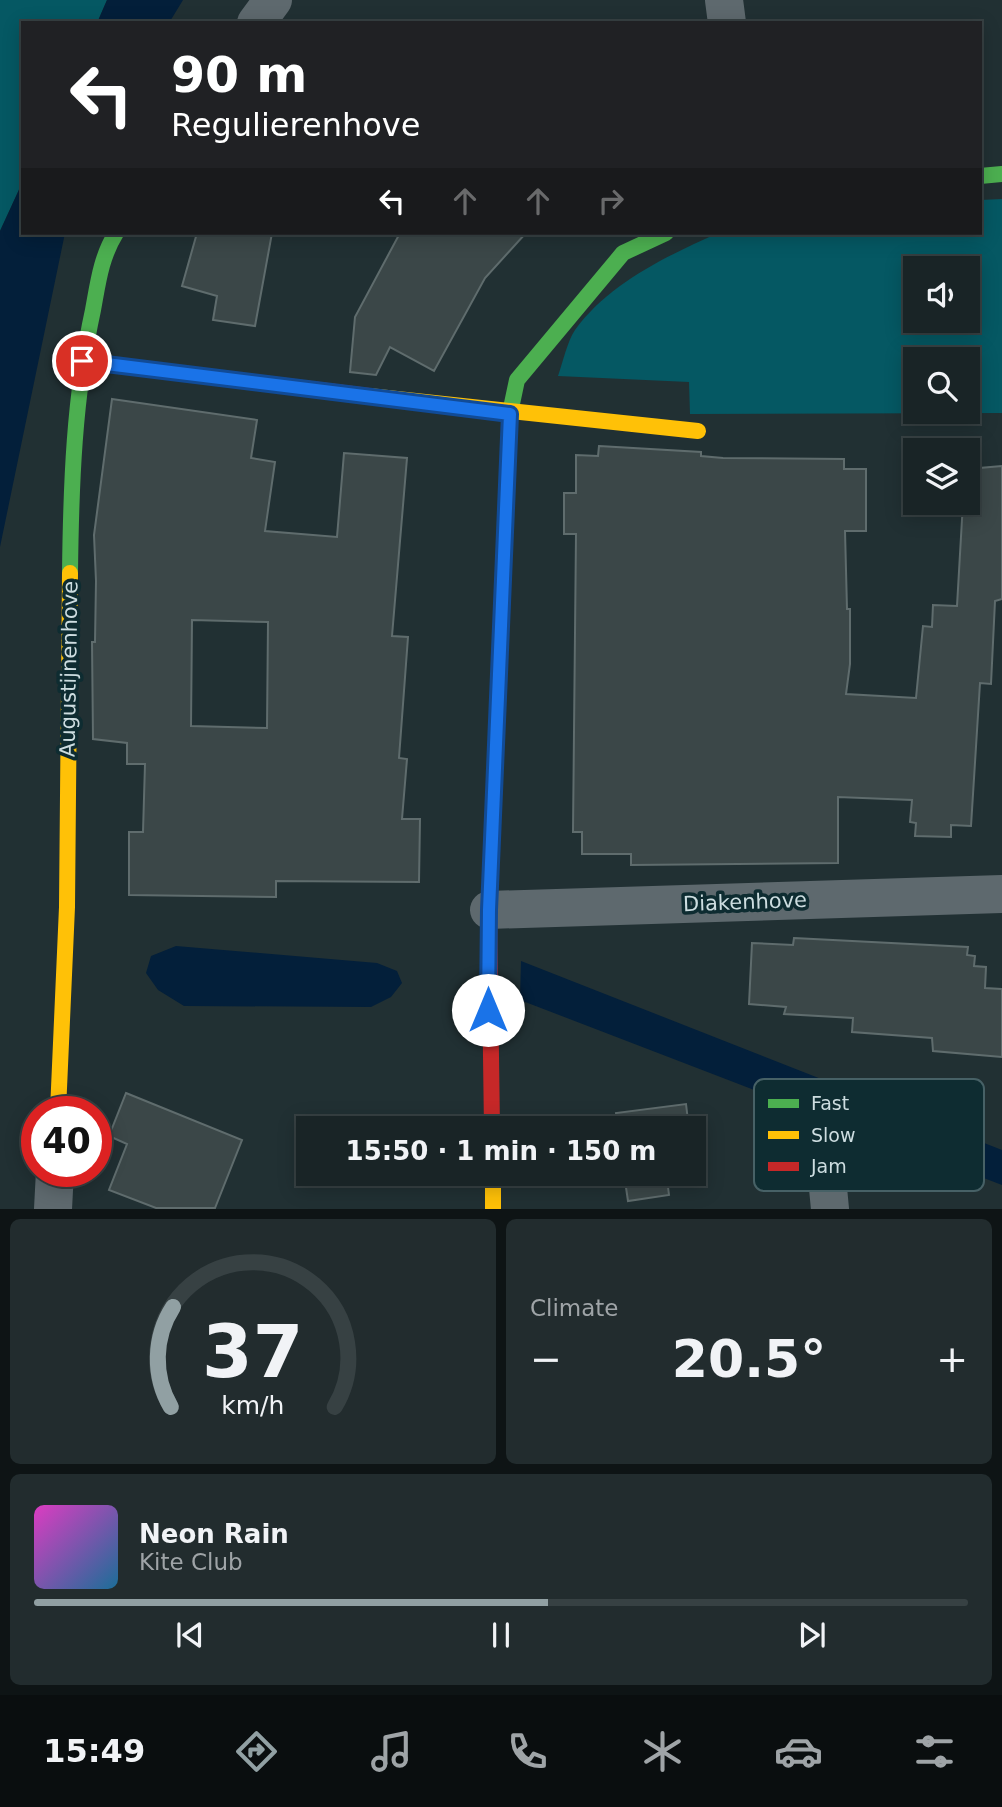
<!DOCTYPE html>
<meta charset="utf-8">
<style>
:root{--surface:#192426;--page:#222c2e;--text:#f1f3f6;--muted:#9fa4a7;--line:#374143;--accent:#91a0a3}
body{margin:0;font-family:"DejaVu Sans",sans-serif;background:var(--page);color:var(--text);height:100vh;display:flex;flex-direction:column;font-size:26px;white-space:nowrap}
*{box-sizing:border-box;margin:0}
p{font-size:23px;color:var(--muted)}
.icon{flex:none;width:38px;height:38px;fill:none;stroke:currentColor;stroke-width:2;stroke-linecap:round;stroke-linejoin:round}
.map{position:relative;height:1209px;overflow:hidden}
.side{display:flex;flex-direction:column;gap:10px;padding:10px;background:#0e1415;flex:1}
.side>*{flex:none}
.guide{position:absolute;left:21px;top:21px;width:961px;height:214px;border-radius:0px;box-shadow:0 4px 18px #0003,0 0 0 2px var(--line);background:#202124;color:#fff;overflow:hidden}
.buttons{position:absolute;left:903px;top:256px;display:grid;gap:14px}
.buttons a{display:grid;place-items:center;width:77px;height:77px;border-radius:0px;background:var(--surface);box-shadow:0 4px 18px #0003,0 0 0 2px var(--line);font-size:35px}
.speed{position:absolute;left:21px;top:1096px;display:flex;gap:14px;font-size:35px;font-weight:700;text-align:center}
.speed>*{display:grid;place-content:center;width:91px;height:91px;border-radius:50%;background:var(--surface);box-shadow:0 4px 18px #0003,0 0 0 2px var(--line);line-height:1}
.speed .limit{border:10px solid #d22;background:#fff;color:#111}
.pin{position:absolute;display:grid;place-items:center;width:60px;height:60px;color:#fff;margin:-30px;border:4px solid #fff;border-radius:50%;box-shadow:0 2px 7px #0007}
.me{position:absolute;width:77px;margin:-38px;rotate:0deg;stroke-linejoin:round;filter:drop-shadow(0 0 5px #0008)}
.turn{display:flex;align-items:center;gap:24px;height:147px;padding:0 35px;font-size:32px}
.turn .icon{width:91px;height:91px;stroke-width:2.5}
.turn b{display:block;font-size:49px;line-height:60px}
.lanes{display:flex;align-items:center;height:66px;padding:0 35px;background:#0003;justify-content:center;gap:35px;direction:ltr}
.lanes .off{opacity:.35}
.big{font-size:52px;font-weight:800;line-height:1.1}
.side .tile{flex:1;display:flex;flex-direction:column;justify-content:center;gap:10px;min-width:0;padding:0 24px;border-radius:10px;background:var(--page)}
.side .dial{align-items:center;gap:0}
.dial svg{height:182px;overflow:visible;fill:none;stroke:var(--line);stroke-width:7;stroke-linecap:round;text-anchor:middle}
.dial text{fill:var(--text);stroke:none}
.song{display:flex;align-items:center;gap:21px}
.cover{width:84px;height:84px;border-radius:10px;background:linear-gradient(135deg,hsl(310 70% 55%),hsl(200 70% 35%))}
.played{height:7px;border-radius:4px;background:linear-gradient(90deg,var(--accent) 55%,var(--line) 55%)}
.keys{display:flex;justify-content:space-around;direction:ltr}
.heat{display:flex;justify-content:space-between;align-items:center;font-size:38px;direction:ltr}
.side .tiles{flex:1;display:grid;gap:10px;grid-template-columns:1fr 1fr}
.tile:last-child{grid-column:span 2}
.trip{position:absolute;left:296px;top:1116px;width:410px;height:70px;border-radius:0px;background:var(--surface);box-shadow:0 4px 18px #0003,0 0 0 2px var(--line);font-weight:800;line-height:70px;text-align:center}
.tab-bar{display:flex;height:112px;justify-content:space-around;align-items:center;background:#0a0e0f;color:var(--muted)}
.tab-bar .icon{width:49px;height:49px}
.tab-bar .on{color:var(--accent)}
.tab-bar b{font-size:32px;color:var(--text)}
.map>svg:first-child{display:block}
.green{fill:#055863;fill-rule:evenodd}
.water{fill:#031f3a}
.building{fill:#3b4748;stroke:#5f6c6d;stroke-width:2;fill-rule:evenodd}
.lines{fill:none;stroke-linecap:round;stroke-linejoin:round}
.street{stroke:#5e696e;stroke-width:38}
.fast{stroke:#4caf50;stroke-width:16}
.slow{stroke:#ffc107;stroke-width:16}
.jam{stroke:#c62828;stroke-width:16}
.route-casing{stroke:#114b97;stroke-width:18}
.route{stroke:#1a73e8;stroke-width:12}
.labels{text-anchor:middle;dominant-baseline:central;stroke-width:7;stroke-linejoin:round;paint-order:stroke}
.street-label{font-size:21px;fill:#cddde0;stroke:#0e2c31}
.key{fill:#0e2c31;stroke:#476166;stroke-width:2}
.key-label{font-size:19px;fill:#cddde0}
</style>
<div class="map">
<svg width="1002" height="1209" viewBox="0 0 1002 1209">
<rect width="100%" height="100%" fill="#213033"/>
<path class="green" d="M 0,0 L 107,0 L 97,23 L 23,23 L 23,181 L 0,231 Z
M 1002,199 L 1002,413 L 690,414 L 689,382 L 558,376 C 563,362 567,342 575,330 C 609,283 667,256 718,233 L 980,233 L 980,200 ZM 915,268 L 968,268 L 968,320 L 915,320 ZM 915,359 L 968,359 L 968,411 L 915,411 Z"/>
<path class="water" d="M 107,0 L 183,0 L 169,23 L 97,23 Z
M 23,181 L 23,233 L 65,233 L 0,547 L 0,231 Z
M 176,946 L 377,963 L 397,971 L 402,983 L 391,997 L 371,1007 L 184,1006 L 158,990 L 146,973 L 151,956 Z
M 521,961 L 1002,1150 L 1002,1185 L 520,1000 Z"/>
<path class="building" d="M 197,233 L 272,233 L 255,326 L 213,320 L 217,296 L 182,286 Z
M 400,233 L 526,233 L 485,278 L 434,371 L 390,347 L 376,375 L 350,372 L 355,317 Z
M 112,399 L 257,420 L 251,458 L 275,462 L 265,531 L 337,537 L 344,453 L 407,458 L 392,636 L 408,637 L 399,758 L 407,759 L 402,819 L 420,819 L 419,882 L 276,881 L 276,897 L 129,895 L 129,832 L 143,832 L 145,764 L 127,764 L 127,743 L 93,739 L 92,642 L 95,642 L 96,581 L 94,535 ZM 192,620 L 268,622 L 267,728 L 191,726 Z
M 599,446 L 701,452 L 701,456 L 723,458 L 844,459 L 844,469 L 866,469 L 866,531 L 845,531 L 847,609 L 850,609 L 850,664 L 846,694 L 916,698 L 923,626 L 932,627 L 933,605 L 957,606 L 963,502 L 968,502 L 968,469 L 1002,466 L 1002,599 L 995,601 L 991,684 L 980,683 L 971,826 L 951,825 L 951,837 L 915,836 L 916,823 L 910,822 L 912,800 L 838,797 L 838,863 L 631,865 L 631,854 L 582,854 L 582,832 L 573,832 L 576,534 L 564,534 L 564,493 L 576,493 L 576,455 L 598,456 Z
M 794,938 L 968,947 L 967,955 L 975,956 L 974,966 L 986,967 L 985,988 L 1002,989 L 1002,1057 L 933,1051 L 932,1038 L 852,1032 L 853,1018 L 784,1014 L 786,1007 L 749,1004 L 752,943 L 793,945 Z
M 126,1093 L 242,1140 L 215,1208 L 156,1208 L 109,1190 L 127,1144 L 109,1136 Z
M 686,1104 L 689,1129 L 618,1129 L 616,1113 Z
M 624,1174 L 685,1174 L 687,1185 L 668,1187 L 669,1195 L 628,1201 Z"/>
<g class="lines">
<path class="street" d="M 724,0 L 727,23
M 256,23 L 273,0
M 489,910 L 1002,894
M 826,1167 L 830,1209
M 53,1209 L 55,1171"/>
<path class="fast" d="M 980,176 L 1002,174
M 70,573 C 71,485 74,397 93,310 C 98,283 101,257 116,233
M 494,795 L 510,413 L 517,380 L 623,253 L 666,233"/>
<path class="slow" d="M 369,396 L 698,431
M 58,1111 L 67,907 L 70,573
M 493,1174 L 493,1209"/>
<path class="jam" d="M 82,361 L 369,396
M 492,1129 L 489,910 L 494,795"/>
</g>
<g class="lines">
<g class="route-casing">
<path id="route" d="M 82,361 L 510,414 L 489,910 L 488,1010"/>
</g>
<use href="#route" class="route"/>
</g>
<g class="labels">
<g class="street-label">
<text transform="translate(69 669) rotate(-89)">Augustijnenhove</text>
<text transform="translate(745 902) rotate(-2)">Diakenhove</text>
</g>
</g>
<rect x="754" y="1079" width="230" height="112" rx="10" class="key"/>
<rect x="768" y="1099" width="31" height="9" fill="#4caf50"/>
<rect x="768" y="1131" width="31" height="8" fill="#ffc107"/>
<rect x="768" y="1162" width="31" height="9" fill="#c62828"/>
<g class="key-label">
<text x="811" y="1110">Fast</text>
<text x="811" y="1142">Slow</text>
<text x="811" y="1173">Jam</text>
</g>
</svg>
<div class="buttons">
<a><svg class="icon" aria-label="sound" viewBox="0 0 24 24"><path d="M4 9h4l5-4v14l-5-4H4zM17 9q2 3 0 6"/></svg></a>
<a><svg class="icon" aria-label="search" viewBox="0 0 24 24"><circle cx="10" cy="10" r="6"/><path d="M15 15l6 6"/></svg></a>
<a><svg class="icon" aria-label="layers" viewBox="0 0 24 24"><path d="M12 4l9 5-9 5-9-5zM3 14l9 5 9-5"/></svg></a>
</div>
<div class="speed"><div class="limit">40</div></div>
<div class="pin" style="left:82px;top:361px;background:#d93025"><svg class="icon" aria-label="arrive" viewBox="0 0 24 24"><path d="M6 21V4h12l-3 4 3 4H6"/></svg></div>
<svg class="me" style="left:488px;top:1010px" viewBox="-20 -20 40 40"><circle r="19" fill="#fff"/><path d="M0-13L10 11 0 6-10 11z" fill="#1a73e8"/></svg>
<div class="trip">15:50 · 1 min · 150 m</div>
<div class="guide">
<div class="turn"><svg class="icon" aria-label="left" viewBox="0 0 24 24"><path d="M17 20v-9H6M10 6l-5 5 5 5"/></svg><div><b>90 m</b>Regulierenhove</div></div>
<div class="lanes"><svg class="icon" aria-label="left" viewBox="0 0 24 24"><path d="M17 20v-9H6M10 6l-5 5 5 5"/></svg><svg class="icon off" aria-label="ahead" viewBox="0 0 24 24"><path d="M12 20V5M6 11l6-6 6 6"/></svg><svg class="icon off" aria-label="ahead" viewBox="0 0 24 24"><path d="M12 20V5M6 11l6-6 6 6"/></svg><svg class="icon off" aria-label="right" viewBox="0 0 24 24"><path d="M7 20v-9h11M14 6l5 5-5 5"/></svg></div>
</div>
</div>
<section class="side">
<div class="tiles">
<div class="tile dial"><svg viewBox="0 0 100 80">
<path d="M14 69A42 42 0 1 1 86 69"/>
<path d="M14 69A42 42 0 0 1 15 25" stroke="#91a0a3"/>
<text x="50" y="56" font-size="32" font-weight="700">37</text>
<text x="50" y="72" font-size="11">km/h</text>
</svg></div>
<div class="tile"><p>Climate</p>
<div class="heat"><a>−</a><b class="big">20.5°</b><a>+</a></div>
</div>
<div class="tile">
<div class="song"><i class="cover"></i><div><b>Neon Rain</b><p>Kite Club</p></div></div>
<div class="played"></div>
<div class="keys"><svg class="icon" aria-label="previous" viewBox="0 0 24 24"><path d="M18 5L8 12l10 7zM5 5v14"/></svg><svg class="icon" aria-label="pause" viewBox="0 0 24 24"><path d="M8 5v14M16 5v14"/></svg><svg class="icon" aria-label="next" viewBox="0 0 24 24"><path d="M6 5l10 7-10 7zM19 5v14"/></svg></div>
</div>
</div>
</section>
<nav class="tab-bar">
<b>15:49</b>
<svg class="icon on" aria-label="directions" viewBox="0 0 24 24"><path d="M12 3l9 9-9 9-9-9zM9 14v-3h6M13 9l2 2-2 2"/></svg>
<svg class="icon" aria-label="music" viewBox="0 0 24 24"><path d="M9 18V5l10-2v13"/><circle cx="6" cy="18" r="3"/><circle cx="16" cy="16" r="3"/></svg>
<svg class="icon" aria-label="phone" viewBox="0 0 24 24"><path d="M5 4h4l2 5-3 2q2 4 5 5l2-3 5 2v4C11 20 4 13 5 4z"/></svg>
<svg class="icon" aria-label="climate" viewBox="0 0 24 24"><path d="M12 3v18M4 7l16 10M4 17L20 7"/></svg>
<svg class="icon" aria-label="car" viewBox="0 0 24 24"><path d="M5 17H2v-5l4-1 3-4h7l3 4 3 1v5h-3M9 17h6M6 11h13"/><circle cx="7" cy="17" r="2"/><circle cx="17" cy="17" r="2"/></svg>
<svg class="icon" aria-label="filters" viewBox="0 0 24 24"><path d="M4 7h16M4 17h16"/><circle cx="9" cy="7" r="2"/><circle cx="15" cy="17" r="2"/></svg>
</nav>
